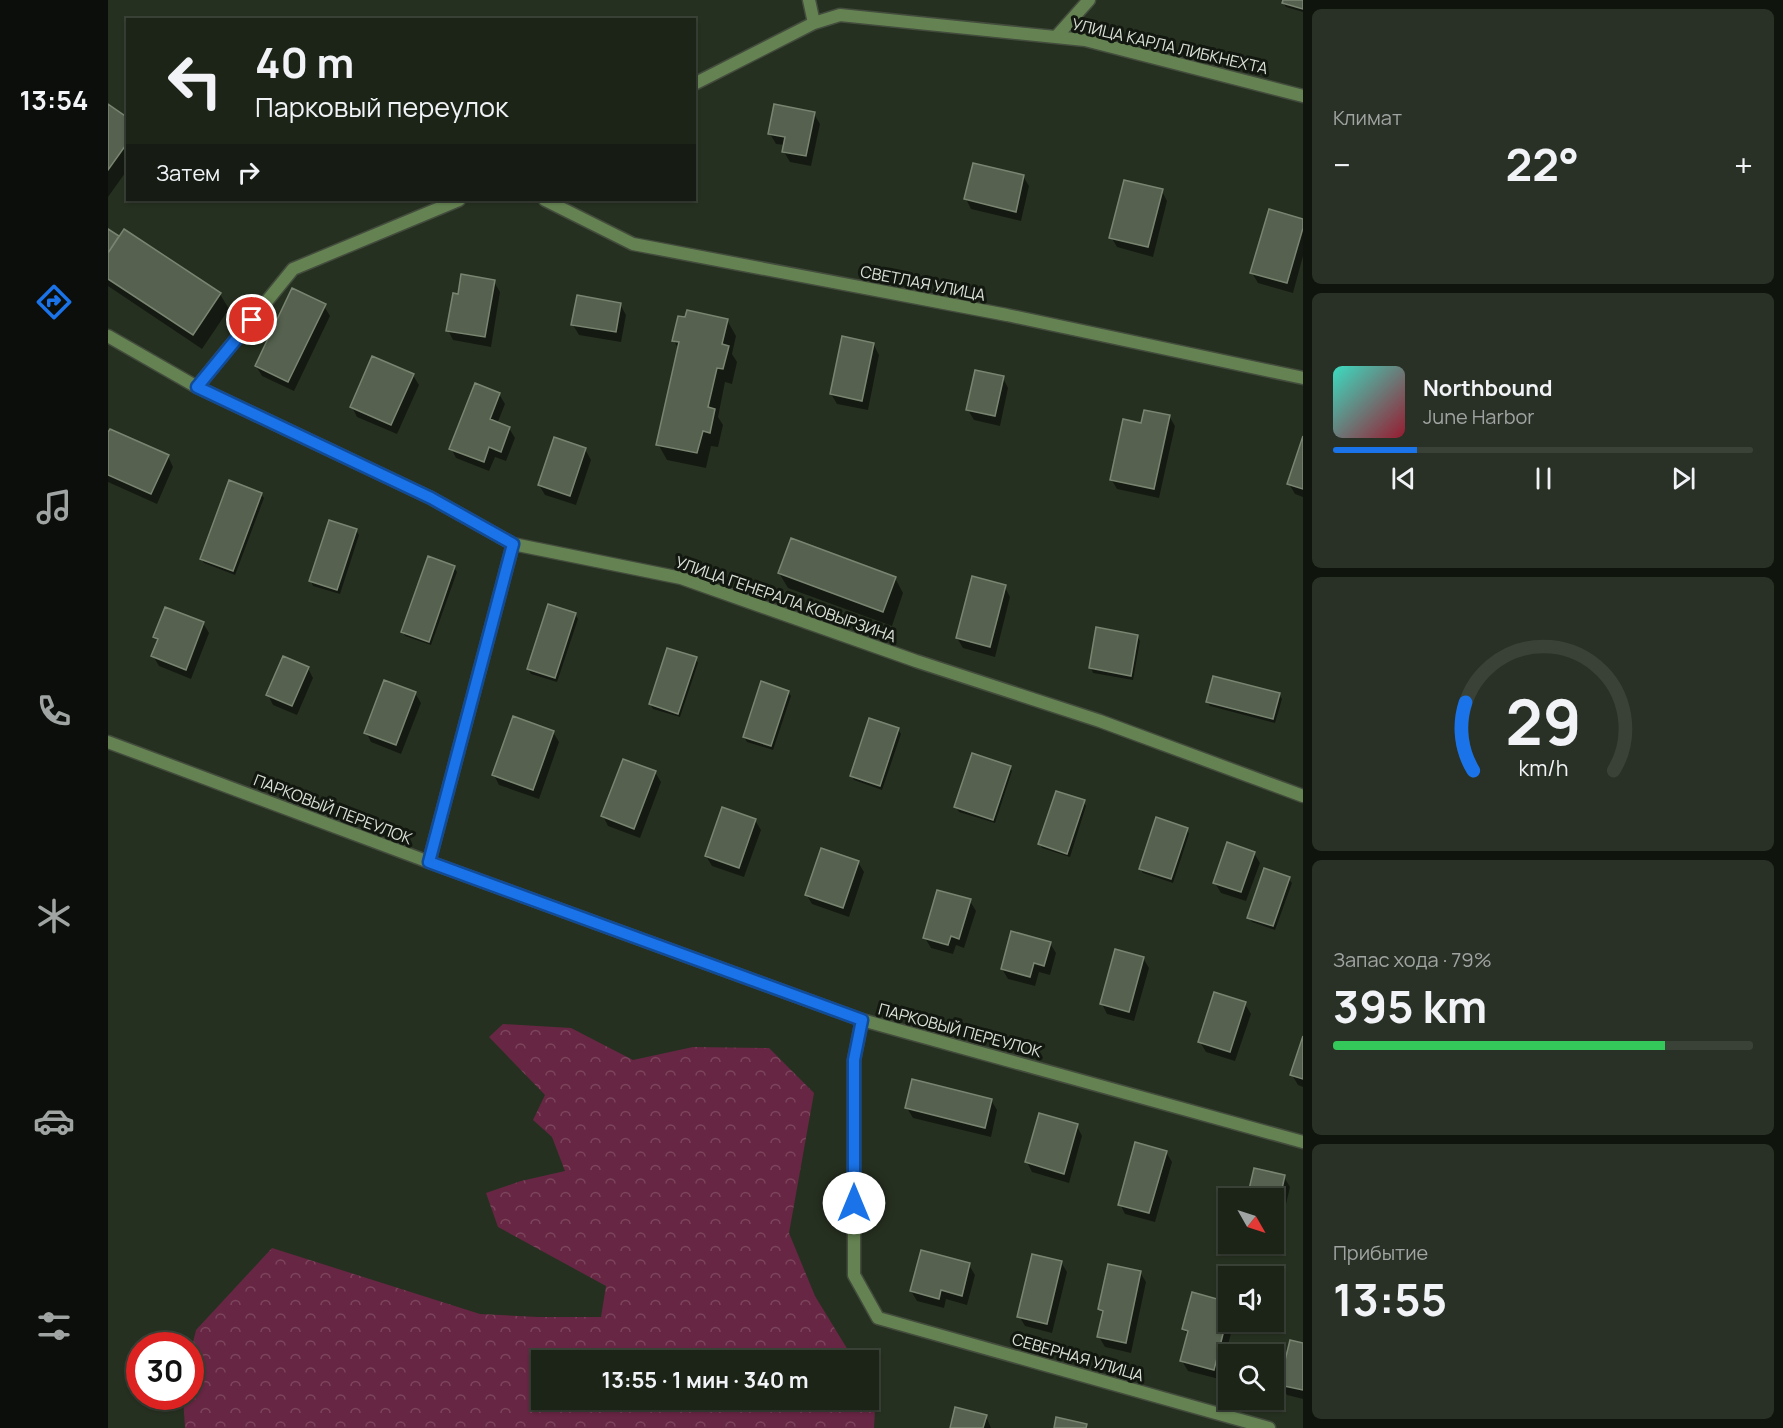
<!DOCTYPE html>
<html lang="ru">
<meta charset="utf-8">
<style>
:root{--surface:#1c2418;--page:#293025;--text:#f1f3f6;--muted:#a0a4a2;--line:#3a4137;--accent:#1a73e8}
body{margin:0;font-family:Manrope,sans-serif;background:var(--page);color:var(--text);height:100vh;display:flex;flex-direction:column;font-size:22px;white-space:nowrap}
*{box-sizing:border-box;margin:0}
p{font-size:20px;color:var(--muted)}
.icon{flex:none;width:33px;height:33px;fill:none;stroke:currentColor;stroke-width:2;stroke-linecap:round;stroke-linejoin:round}
.map{position:relative;flex:1;overflow:hidden}
.drawer{display:flex;flex-direction:column;gap:9px;padding:9px;background:#0f140d;width:480px}
.drawer>*{flex:none}
.guide{position:absolute;left:18px;top:18px;width:570px;height:183px;border-radius:0px;box-shadow:0 2px 4px #0004,0 0 0 2px var(--line);background:#1c2418;color:var(--text);overflow:hidden}
.needle{width:39px;rotate:129deg}
.controls{position:absolute;left:1110px;top:1188px;display:grid;gap:12px}
.controls a{display:grid;place-items:center;width:66px;height:66px;border-radius:0px;background:var(--surface);box-shadow:0 2px 4px #0004,0 0 0 2px var(--line);font-size:30px}
.speed{position:absolute;left:18px;top:1332px;display:flex;gap:12px;font-size:30px;font-weight:700;text-align:center}
.speed>*{display:grid;place-content:center;width:78px;height:78px;border-radius:50%;background:var(--surface);box-shadow:0 2px 4px #0004,0 0 0 2px var(--line);line-height:1}
.speed .limit{border:9px solid #d22;background:#fff;color:#111}
.pin{position:absolute;display:grid;place-items:center;width:51px;height:51px;color:#fff;margin:-26px;border:3px solid #fff;border-radius:50%;box-shadow:0 2px 6px #0007}
.me{position:absolute;width:66px;margin:-33px;rotate:0deg;stroke-linejoin:round;filter:drop-shadow(0 0 4px #0008)}
.turn{display:flex;align-items:center;gap:21px;height:126px;padding:0 30px;font-size:27px}
.turn .icon{width:78px;height:78px;stroke-width:2.5}
.turn b{display:block;font-size:42px;line-height:51px}
.then{display:flex;align-items:center;height:57px;padding:0 30px;background:#0003;gap:12px;font-size:22px}
.big{font-size:45px;font-weight:700;line-height:1.1}
.drawer .card{flex:1;display:flex;flex-direction:column;justify-content:center;gap:9px;min-width:0;padding:0 21px;border-radius:9px;background:var(--page)}
.drawer .dial{align-items:center;gap:0}
.dial svg{height:156px;overflow:visible;fill:none;stroke:var(--line);stroke-width:7;stroke-linecap:round;text-anchor:middle}
.dial text{fill:var(--text);stroke:none}
.song{display:flex;align-items:center;gap:18px}
.cover{width:72px;height:72px;border-radius:9px;background:linear-gradient(135deg,hsl(170 70% 55%),hsl(350 70% 35%))}
.played{height:6px;border-radius:3px;background:linear-gradient(90deg,var(--accent) 20%,var(--line) 20%)}
.keys{display:flex;justify-content:space-around;direction:ltr}
.heat{display:flex;justify-content:space-between;align-items:center;font-size:33px;direction:ltr}
.charge{height:9px;border-radius:4px;background:linear-gradient(90deg,#34c759 79%,var(--line) 0)}
.trip{position:absolute;left:423px;top:1350px;width:348px;height:60px;border-radius:0px;background:var(--surface);box-shadow:0 2px 4px #0004,0 0 0 2px var(--line);font-weight:700;line-height:60px;text-align:center}
main{display:flex;flex:1;min-height:0}
.dock{display:flex;flex-direction:column;width:108px;justify-content:space-around;align-items:center;background:#0b0e0a;color:var(--muted)}
.dock .icon{width:42px;height:42px}
.dock .on{color:var(--accent)}
.dock b{font-size:27px;color:var(--text)}
.map>svg:first-child{display:block}
.forest{fill:url(#forest-crowns)}
.shadow{fill:#0007}
.building{fill:#56624f;stroke:#798571;stroke-width:1.5}
.lines{fill:none;stroke-linecap:round;stroke-linejoin:round}
.minor-casing{stroke:#434c3d;stroke-width:15}
.minor{stroke:#658352;stroke-width:12}
.route-casing{stroke:#114b97;stroke-width:15}
.route{stroke:#1a73e8;stroke-width:10}
.labels{text-anchor:middle;dominant-baseline:central;stroke-width:6;stroke-linejoin:round;paint-order:stroke}
.street-label{font-size:16px;fill:#dbe2d7;stroke:#12170f}
</style>
<main>
<nav class="dock">
<b>13:54</b>
<svg class="icon on" aria-label="directions" viewBox="0 0 24 24"><path d="M12 3l9 9-9 9-9-9zM9 14v-3h6M13 9l2 2-2 2"/></svg>
<svg class="icon" aria-label="music" viewBox="0 0 24 24"><path d="M9 18V5l10-2v13"/><circle cx="6" cy="18" r="3"/><circle cx="16" cy="16" r="3"/></svg>
<svg class="icon" aria-label="phone" viewBox="0 0 24 24"><path d="M5 4h4l2 5-3 2q2 4 5 5l2-3 5 2v4C11 20 4 13 5 4z"/></svg>
<svg class="icon" aria-label="climate" viewBox="0 0 24 24"><path d="M12 3v18M4 7l16 10M4 17L20 7"/></svg>
<svg class="icon" aria-label="car" viewBox="0 0 24 24"><path d="M5 17H2v-5l4-1 3-4h7l3 4 3 1v5h-3M9 17h6M6 11h13"/><circle cx="7" cy="17" r="2"/><circle cx="17" cy="17" r="2"/></svg>
<svg class="icon" aria-label="filters" viewBox="0 0 24 24"><path d="M4 7h16M4 17h16"/><circle cx="9" cy="7" r="2"/><circle cx="15" cy="17" r="2"/></svg>
</nav>
<div class="map">
<svg width="1195" height="1428" viewBox="0 0 1195 1428">
<defs>
<pattern id="forest-crowns" width="20" height="18" patternUnits="userSpaceOnUse" patternTransform="scale(1.5)"><rect width="20" height="18" fill="#672643"/><path d="M2 6a3 3 0 1 1 6 0M12 15a3 3 0 1 1 6 0" fill="none" stroke="#7c455d"/></pattern>
</defs>
<rect width="100%" height="100%" fill="#263020"/>
<path class="forest" d="M 395,1024 L 463,1028 L 525,1060 L 585,1047 L 661,1048 L 706,1093 L 681,1233 L 707,1296 L 746,1360 L 434,1360 L 434,1400 L 760,1400 L 761,1380 L 768,1390 L 766,1428 L 77,1428 L 75,1397 L 82,1396 L 83,1350 L 88,1330 L 164,1248 L 372,1314 L 430,1317 L 493,1317 L 498,1286 L 390,1227 L 378,1193 L 413,1181 L 457,1171 L 444,1137 L 425,1120 L 437,1095 L 381,1037 Z"/>
<path class="shadow" d="M 1176,0 L 1195,0 L 1195,12 L 1178,7 L 1175,3 Z
M 0,106 L 20,119 L 20,169 L 0,197 Z
M 706,114 L 712,124 L 703,166 L 682,162 L 676,152 L 677,145 L 668,144 L 662,134 Z
M 915,176 L 921,186 L 913,221 L 863,209 L 858,199 Z
M 1054,191 L 1059,201 L 1045,257 L 1009,247 L 1003,237 Z
M 1162,211 L 1195,220 L 1195,256 L 1185,293 L 1150,283 L 1144,273 Z
M 0,231 L 112,294 L 121,309 L 94,349 L 0,286 Z
M 386,282 L 392,292 L 383,347 L 345,340 L 340,330 Z
M 512,304 L 518,315 L 513,342 L 471,335 L 465,325 Z
M 216,306 L 222,316 L 186,391 L 154,376 L 148,366 Z
M 578,319 L 619,320 L 628,336 L 624,354 L 629,362 L 624,384 L 617,382 L 610,417 L 615,425 L 610,447 L 603,446 L 598,468 L 559,460 L 550,444 L 571,350 L 566,341 Z
M 766,345 L 771,355 L 760,410 L 729,404 L 723,394 Z
M 305,375 L 311,385 L 289,434 L 249,417 L 244,407 Z
M 895,378 L 900,388 L 892,426 L 866,420 L 860,410 Z
M 391,394 L 397,404 L 389,424 L 401,428 L 407,438 L 398,461 L 387,457 L 381,471 L 348,458 L 343,448 Z
M 1061,416 L 1067,426 L 1051,498 L 1009,489 L 1003,479 L 1035,424 Z
M 0,436 L 60,456 L 65,467 L 49,504 L 0,482 Z
M 1195,441 L 1195,497 L 1187,494 L 1181,484 Z
M 477,449 L 483,460 L 468,505 L 437,495 L 431,485 Z
M 153,494 L 156,498 L 127,575 L 96,563 L 93,558 Z
M 248,530 L 251,535 L 232,594 L 205,586 L 203,581 Z
M 346,567 L 349,572 L 323,645 L 297,636 L 295,632 Z
M 671,573 L 787,578 L 795,593 L 784,626 L 680,588 Z
M 897,587 L 902,597 L 887,657 L 855,648 L 849,638 Z
M 467,614 L 470,619 L 449,682 L 423,674 L 420,669 Z
M 95,623 L 101,633 L 83,679 L 51,666 L 45,656 L 50,642 L 47,637 Z
M 1029,636 L 1032,641 L 1025,680 L 985,673 L 983,668 Z
M 588,659 L 590,663 L 572,717 L 545,709 L 542,704 Z
M 200,668 L 205,678 L 189,715 L 165,705 L 160,695 Z
M 680,692 L 683,696 L 665,750 L 639,742 L 636,737 Z
M 307,693 L 313,703 L 293,754 L 263,742 L 258,732 Z
M 1171,694 L 1174,699 L 1167,723 L 1102,706 L 1099,702 Z
M 790,729 L 793,734 L 774,790 L 746,780 L 744,776 Z
M 445,732 L 451,742 L 431,799 L 391,785 L 386,775 Z
M 902,767 L 904,771 L 887,823 L 851,812 L 848,807 Z
M 547,772 L 553,782 L 532,838 L 500,826 L 495,816 Z
M 976,802 L 978,806 L 962,857 L 934,848 L 932,844 Z
M 647,820 L 653,830 L 636,877 L 604,866 L 598,856 Z
M 1079,829 L 1081,834 L 1065,883 L 1035,873 L 1032,869 Z
M 1146,853 L 1152,863 L 1138,901 L 1113,893 L 1107,883 Z
M 750,862 L 756,872 L 741,917 L 704,904 L 698,894 Z
M 1181,879 L 1184,883 L 1167,930 L 1144,922 L 1141,918 Z
M 862,901 L 868,911 L 856,948 L 848,945 L 845,954 L 823,948 L 817,938 Z
M 942,943 L 948,953 L 942,975 L 931,972 L 927,986 L 900,979 L 894,969 Z
M 1035,958 L 1041,968 L 1026,1021 L 999,1014 L 994,1004 Z
M 1137,1004 L 1143,1014 L 1127,1061 L 1098,1052 L 1092,1042 Z
M 1195,1039 L 1195,1087 L 1190,1085 L 1184,1075 Z
M 883,1100 L 889,1110 L 883,1137 L 805,1118 L 799,1108 Z
M 969,1126 L 974,1136 L 961,1183 L 924,1172 L 919,1162 Z
M 1058,1152 L 1064,1162 L 1047,1222 L 1017,1214 L 1012,1204 Z
M 1147,1170 L 1176,1177 L 1182,1187 L 1173,1226 L 1166,1225 L 1166,1198 L 1141,1198 Z
M 953,1262 L 959,1272 L 944,1333 L 917,1326 L 911,1316 Z
M 861,1265 L 867,1275 L 859,1305 L 838,1299 L 836,1308 L 809,1301 L 803,1291 Z
M 1032,1272 L 1038,1282 L 1023,1353 L 997,1347 L 991,1337 L 995,1316 L 992,1309 Z
M 1085,1294 L 1120,1304 L 1120,1322 L 1126,1322 L 1111,1379 L 1080,1371 L 1074,1361 L 1080,1337 L 1076,1329 Z
M 1183,1341 L 1195,1344 L 1195,1399 L 1179,1395 L 1173,1385 Z
M 878,1416 L 883,1428 L 843,1428 Z"/>
<path class="building" d="M 1175,0 L 1195,0 L 1195,9 L 1174,3 Z
M 0,104 L 20,118 L 20,142 L 0,170 Z
M 666,104 L 707,112 L 698,156 L 674,152 L 677,137 L 660,134 Z
M 865,163 L 916,175 L 908,212 L 856,199 Z
M 1016,180 L 1055,189 L 1040,247 L 1001,238 Z
M 1161,209 L 1195,219 L 1195,228 L 1179,283 L 1142,273 Z
M 0,229 L 11,236 L 0,253 Z
M 16,229 L 113,293 L 85,335 L 0,279 L 0,253 Z
M 353,274 L 387,280 L 377,337 L 338,331 L 345,293 L 350,294 Z
M 184,288 L 218,304 L 180,382 L 147,366 Z
M 469,295 L 513,303 L 508,332 L 463,325 Z
M 579,310 L 620,319 L 614,344 L 621,346 L 615,369 L 609,368 L 600,407 L 607,409 L 602,433 L 595,431 L 589,453 L 548,445 L 571,342 L 564,341 L 570,316 L 577,317 Z
M 734,336 L 766,343 L 754,401 L 722,394 Z
M 264,356 L 306,374 L 283,425 L 242,407 Z
M 867,370 L 896,376 L 887,416 L 858,410 Z
M 367,383 L 392,393 L 382,419 L 402,427 L 393,452 L 381,447 L 376,462 L 341,449 Z
M 1036,410 L 1062,415 L 1046,489 L 1002,480 L 1015,419 L 1033,423 Z
M 2,429 L 61,455 L 43,494 L 0,475 L 0,432 Z
M 1195,436 L 1195,489 L 1179,484 Z
M 446,437 L 478,448 L 462,496 L 430,485 Z
M 121,480 L 154,493 L 125,571 L 92,559 Z
M 221,520 L 249,529 L 229,590 L 201,581 Z
M 683,538 L 788,577 L 775,612 L 670,573 Z
M 320,556 L 347,566 L 321,642 L 293,632 Z
M 864,576 L 898,585 L 882,647 L 848,638 Z
M 440,604 L 468,613 L 447,678 L 419,669 Z
M 57,607 L 96,622 L 78,670 L 43,656 L 50,639 L 45,637 Z
M 988,627 L 1030,635 L 1023,676 L 981,668 Z
M 559,648 L 589,657 L 570,714 L 541,704 Z
M 175,656 L 201,667 L 184,706 L 158,695 Z
M 1105,676 L 1172,693 L 1165,719 L 1098,702 Z
M 276,680 L 308,692 L 288,745 L 256,733 Z
M 653,681 L 681,691 L 663,746 L 635,737 Z
M 405,716 L 446,731 L 425,790 L 384,775 Z
M 761,718 L 791,728 L 772,786 L 742,776 Z
M 864,753 L 903,766 L 885,820 L 846,807 Z
M 515,759 L 548,771 L 526,829 L 493,816 Z
M 948,791 L 977,800 L 959,854 L 930,844 Z
M 614,807 L 648,819 L 631,868 L 597,856 Z
M 1048,817 L 1080,828 L 1063,879 L 1031,869 Z
M 1119,842 L 1147,852 L 1133,892 L 1105,883 Z
M 713,848 L 751,861 L 735,908 L 697,895 Z
M 1156,868 L 1182,877 L 1165,926 L 1139,918 Z
M 829,890 L 863,899 L 851,939 L 843,936 L 840,945 L 815,938 Z
M 903,931 L 943,942 L 936,966 L 926,963 L 922,977 L 893,969 Z
M 1007,949 L 1036,957 L 1021,1012 L 992,1004 Z
M 1106,992 L 1138,1002 L 1122,1052 L 1090,1042 Z
M 1195,1036 L 1195,1079 L 1182,1075 Z
M 804,1079 L 884,1099 L 877,1128 L 797,1108 Z
M 931,1113 L 970,1124 L 956,1174 L 917,1162 Z
M 1027,1142 L 1059,1151 L 1041,1213 L 1010,1205 Z
M 1146,1168 L 1177,1175 L 1168,1217 L 1166,1217 L 1166,1198 L 1139,1198 Z
M 813,1250 L 862,1263 L 854,1296 L 833,1290 L 831,1299 L 802,1291 Z
M 924,1254 L 954,1261 L 939,1324 L 909,1317 Z
M 1000,1264 L 1033,1271 L 1018,1343 L 989,1337 L 995,1311 L 990,1309 Z
M 1084,1292 L 1120,1302 L 1120,1314 L 1106,1370 L 1072,1361 L 1080,1331 L 1074,1329 Z
M 1182,1340 L 1195,1343 L 1195,1390 L 1171,1385 Z
M 847,1407 L 879,1415 L 875,1428 L 842,1428 Z
M 948,1417 L 979,1424 L 978,1428 L 946,1428 Z"/>
<g class="lines">
<g class="minor-casing">
<path id="minor" d="M 701,0 L 706,23
M 948,37 L 981,0
M 586,84 L 706,23 L 732,15 L 977,40 L 1195,96
M 437,200 L 525,244 L 899,315 L 1195,378
M 0,336 L 89,387 L 323,498 L 405,544 L 573,578 L 808,661 L 992,721 L 1195,796
M 89,387 L 185,269 L 351,200
M 0,742 L 321,862 L 754,1020 L 1195,1142
M 321,862 L 405,544
M 754,1020 L 746,1060 L 746,1275 L 770,1318 L 1161,1428"/>
</g>
<use href="#minor" class="minor"/>
</g>
<g class="lines">
<g class="route-casing">
<path id="route" d="M 144,320 L 89,387 L 323,498 L 405,544 L 321,862 L 754,1020 L 746,1060 L 746,1203"/>
</g>
<use href="#route" class="route"/>
</g>
<g class="labels">
<g class="street-label">
<text transform="translate(1062 46) rotate(13)">УЛИЦА КАРЛА ЛИБКНЕХТА</text>
<text transform="translate(815 283) rotate(11)">СВЕТЛАЯ УЛИЦА</text>
<text transform="translate(678 599) rotate(19)">УЛИЦА ГЕНЕРАЛА КОВЫРЗИНА</text>
<text transform="translate(225 809) rotate(21)">ПАРКОВЫЙ ПЕРЕУЛОК</text>
<text transform="translate(852 1030) rotate(15)">ПАРКОВЫЙ ПЕРЕУЛОК</text>
<text transform="translate(970 1357) rotate(16)">СЕВЕРНАЯ УЛИЦА</text>
</g>
</g>
</svg>
<div class="controls">
<a><svg class="needle" viewBox="-14 -14 28 28"><path d="M0-13l5 13h-10z" fill="#e53935"/><path d="M0 13l5-13h-10z" fill="#a0a4a2"/></svg></a>
<a><svg class="icon" aria-label="sound" viewBox="0 0 24 24"><path d="M4 9h4l5-4v14l-5-4H4zM17 9q2 3 0 6"/></svg></a>
<a><svg class="icon" aria-label="search" viewBox="0 0 24 24"><circle cx="10" cy="10" r="6"/><path d="M15 15l6 6"/></svg></a>
</div>
<div class="speed"><div class="limit">30</div></div>
<div class="pin" style="left:144px;top:320px;background:#d93025"><svg class="icon" aria-label="arrive" viewBox="0 0 24 24"><path d="M6 21V4h12l-3 4 3 4H6"/></svg></div>
<svg class="me" style="left:746px;top:1203px" viewBox="-20 -20 40 40"><circle r="19" fill="#fff"/><path d="M0-13L10 11 0 6-10 11z" fill="#1a73e8"/></svg>
<div class="trip">13:55 · 1 мин · 340 m</div>
<div class="guide">
<div class="turn"><svg class="icon" aria-label="left" viewBox="0 0 24 24"><path d="M17 20v-9H6M10 6l-5 5 5 5"/></svg><div><b>40 m</b>Парковый переулок</div></div>
<div class="then">Затем<svg class="icon" aria-label="right" viewBox="0 0 24 24"><path d="M7 20v-9h11M14 6l5 5-5 5"/></svg></div>
</div>
</div>
<section class="drawer">
<div class="card"><p>Климат</p>
<div class="heat"><a>−</a><b class="big">22°</b><a>+</a></div>
</div>
<div class="card">
<div class="song"><i class="cover"></i><div><b>Northbound</b><p>June Harbor</p></div></div>
<div class="played"></div>
<div class="keys"><svg class="icon" aria-label="previous" viewBox="0 0 24 24"><path d="M18 5L8 12l10 7zM5 5v14"/></svg><svg class="icon" aria-label="pause" viewBox="0 0 24 24"><path d="M8 5v14M16 5v14"/></svg><svg class="icon" aria-label="next" viewBox="0 0 24 24"><path d="M6 5l10 7-10 7zM19 5v14"/></svg></div>
</div>
<div class="card dial"><svg viewBox="0 0 100 80">
<path d="M14 69A42 42 0 1 1 86 69"/>
<path d="M14 69A42 42 0 0 1 10 34" stroke="#1a73e8"/>
<text x="50" y="56" font-size="32" font-weight="700">29</text>
<text x="50" y="72" font-size="11">km/h</text>
</svg></div>
<div class="card"><p>Запас хода · 79%</p><b class="big">395 km</b><div class="charge"></div></div>
<div class="card"><p>Прибытие</p><b class="big">13:55</b></div>
</section>
</main>
